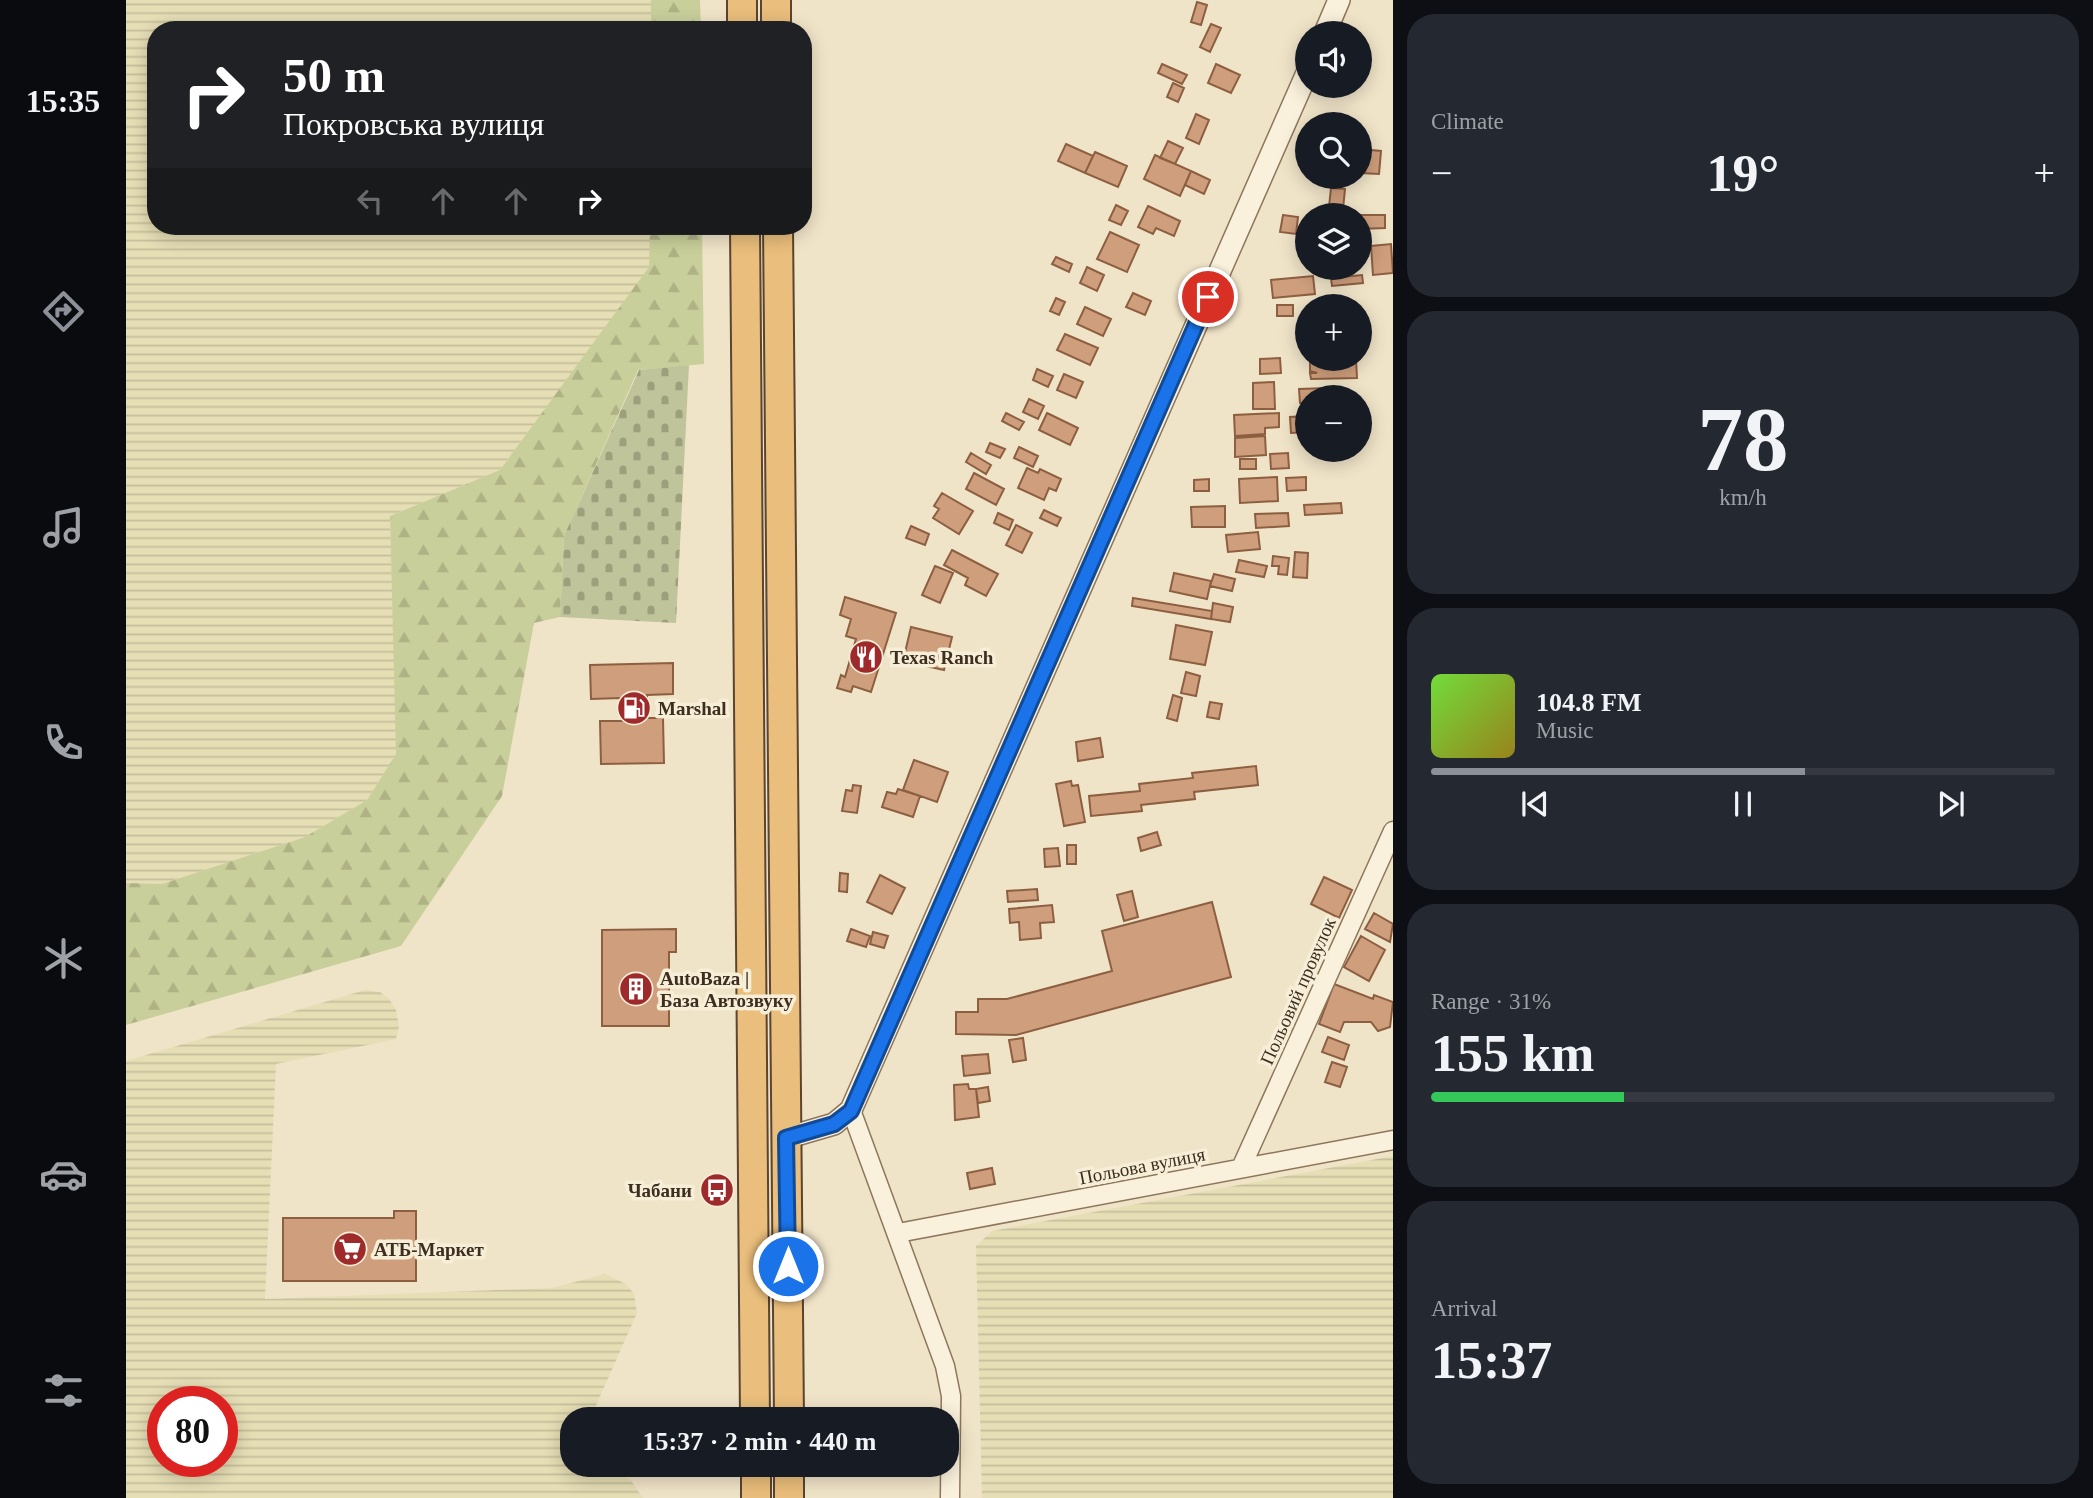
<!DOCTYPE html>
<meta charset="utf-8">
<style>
:root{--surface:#171b24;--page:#242831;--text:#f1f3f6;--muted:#9ea1a6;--line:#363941;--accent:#8c9099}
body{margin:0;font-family:"Times New Roman",serif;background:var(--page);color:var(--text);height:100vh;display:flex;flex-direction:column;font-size:26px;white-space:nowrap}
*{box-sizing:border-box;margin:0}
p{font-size:23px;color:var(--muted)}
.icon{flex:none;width:38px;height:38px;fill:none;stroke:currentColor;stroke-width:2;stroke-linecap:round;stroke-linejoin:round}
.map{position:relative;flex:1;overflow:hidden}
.details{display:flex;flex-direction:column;gap:14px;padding:14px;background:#0d0f14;width:700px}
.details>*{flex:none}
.hud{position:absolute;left:21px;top:21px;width:665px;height:214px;border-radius:28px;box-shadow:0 4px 18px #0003;background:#202124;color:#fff;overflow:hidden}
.fabs{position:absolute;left:1169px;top:21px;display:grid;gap:14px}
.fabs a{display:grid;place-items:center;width:77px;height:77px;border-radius:50%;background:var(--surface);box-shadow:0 4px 18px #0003;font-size:35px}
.speed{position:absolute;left:21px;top:1386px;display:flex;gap:14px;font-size:35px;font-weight:700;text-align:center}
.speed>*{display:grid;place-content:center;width:91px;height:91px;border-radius:50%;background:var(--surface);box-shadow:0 4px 18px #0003;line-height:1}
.speed .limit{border:10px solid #d22;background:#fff;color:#111}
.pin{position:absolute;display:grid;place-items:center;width:60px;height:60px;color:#fff;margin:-30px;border:4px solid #fff;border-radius:50%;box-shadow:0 2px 7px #0007}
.me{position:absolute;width:77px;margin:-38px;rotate:0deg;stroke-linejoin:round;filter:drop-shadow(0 0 5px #0008)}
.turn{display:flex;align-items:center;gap:24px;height:147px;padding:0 21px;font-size:32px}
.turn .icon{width:91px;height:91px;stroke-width:2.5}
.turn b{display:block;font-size:49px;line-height:60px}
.lanes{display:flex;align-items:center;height:66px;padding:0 21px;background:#0003;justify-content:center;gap:35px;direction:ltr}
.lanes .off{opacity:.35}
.big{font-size:52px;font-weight:700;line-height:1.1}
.details .widget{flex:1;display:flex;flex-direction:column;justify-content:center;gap:10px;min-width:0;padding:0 24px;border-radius:28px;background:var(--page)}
.details .dial{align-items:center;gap:0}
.dial b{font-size:91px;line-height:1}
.song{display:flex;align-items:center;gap:21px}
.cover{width:84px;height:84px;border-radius:10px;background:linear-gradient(135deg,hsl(100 70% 55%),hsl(50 70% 35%))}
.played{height:7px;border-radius:4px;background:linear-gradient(90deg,var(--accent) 60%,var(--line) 60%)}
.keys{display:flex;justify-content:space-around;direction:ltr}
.heat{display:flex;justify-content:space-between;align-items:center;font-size:38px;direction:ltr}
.charge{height:10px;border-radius:5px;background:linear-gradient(90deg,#34c759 31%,var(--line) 0)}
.trip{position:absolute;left:434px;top:1407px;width:399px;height:70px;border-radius:28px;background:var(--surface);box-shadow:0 4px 18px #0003;font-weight:700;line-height:70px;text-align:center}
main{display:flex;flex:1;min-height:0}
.tab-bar{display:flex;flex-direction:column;width:126px;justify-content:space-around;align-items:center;background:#090b0e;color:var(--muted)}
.tab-bar .icon{width:49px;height:49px}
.tab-bar .selected{color:var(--accent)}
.tab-bar b{font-size:32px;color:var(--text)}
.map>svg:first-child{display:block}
.farmland{fill:url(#farmland-rules);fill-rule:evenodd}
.forest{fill:url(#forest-firs)}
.cemetery{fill:url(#cemetery-stones)}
.building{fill:#cf9f7d;stroke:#8d5f41;stroke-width:2}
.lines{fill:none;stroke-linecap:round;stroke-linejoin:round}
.minor-casing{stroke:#8d765c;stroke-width:21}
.tertiary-casing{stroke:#8d765c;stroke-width:24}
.trunk-casing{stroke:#5b4430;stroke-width:32}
.minor{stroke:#faf1dc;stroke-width:18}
.tertiary{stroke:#faf1dc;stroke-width:21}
.trunk{stroke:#eabe7c;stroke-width:28}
.route-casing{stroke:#114b97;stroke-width:18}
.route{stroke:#1a73e8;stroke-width:12}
.labels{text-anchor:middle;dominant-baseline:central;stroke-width:7;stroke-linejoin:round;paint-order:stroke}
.poi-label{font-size:19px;font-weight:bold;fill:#3d2e20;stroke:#f7eed8;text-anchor:start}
.street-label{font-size:19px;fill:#3d2e20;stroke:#f7eed8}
</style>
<main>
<nav class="tab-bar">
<b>15:35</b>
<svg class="icon selected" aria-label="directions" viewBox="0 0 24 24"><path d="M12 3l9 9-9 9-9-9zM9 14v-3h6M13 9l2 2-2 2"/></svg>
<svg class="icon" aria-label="music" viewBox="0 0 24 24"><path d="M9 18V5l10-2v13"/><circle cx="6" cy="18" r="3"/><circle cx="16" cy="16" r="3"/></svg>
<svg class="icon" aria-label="phone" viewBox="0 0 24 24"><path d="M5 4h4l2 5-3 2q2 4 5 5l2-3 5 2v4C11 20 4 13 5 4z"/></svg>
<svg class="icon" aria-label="climate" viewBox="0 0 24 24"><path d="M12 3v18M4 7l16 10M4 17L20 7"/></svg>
<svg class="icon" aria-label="car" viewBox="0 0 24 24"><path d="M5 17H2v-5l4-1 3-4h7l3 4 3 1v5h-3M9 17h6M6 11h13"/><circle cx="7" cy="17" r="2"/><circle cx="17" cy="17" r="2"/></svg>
<svg class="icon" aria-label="filters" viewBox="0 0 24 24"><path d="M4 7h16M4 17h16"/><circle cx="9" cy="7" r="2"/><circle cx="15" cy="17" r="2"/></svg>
</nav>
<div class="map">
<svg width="1267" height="1498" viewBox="0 0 1267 1498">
<defs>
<pattern id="farmland-rules" width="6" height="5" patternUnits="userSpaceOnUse" patternTransform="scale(1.75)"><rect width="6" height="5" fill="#e6deb5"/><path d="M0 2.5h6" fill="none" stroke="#c6bf9b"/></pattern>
<pattern id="forest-firs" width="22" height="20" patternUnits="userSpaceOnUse" patternTransform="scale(1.75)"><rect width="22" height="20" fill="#c9cf9b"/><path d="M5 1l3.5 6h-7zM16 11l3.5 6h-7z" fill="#aeb285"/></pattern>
<pattern id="cemetery-stones" width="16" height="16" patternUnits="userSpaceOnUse" patternTransform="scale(1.75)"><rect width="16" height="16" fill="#bfc49a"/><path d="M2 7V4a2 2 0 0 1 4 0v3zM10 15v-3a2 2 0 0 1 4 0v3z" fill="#9ca07d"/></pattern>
</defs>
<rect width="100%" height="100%" fill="#f0e4c8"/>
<path class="farmland" d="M 0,0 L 525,0 L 525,30 L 30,30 L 30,226 L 524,226 L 524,267 L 374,470 L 264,516 L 271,753 L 241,800 L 179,837 L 36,884 L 0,883 Z
M 239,990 L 254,992 L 263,999 L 270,1010 L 273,1027 L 270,1039 L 150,1064 L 139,1299 L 426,1288 L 479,1274 L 500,1284 L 508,1294 L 511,1313 L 464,1419 L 446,1419 L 446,1465 L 475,1465 L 504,1479 L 517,1498 L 0,1498 L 0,1061 ZM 37,1402 L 96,1402 L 96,1461 L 37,1461 Z
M 1267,1156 L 1267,1498 L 856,1498 L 850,1246 L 866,1231 Z"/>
<path class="forest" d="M 525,0 L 574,0 L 575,30 L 525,30 Z
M 524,226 L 576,226 L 578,364 L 512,370 L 438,536 L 434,617 L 408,623 L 376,796 L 275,946 L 0,1025 L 0,883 L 36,884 L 179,837 L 241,800 L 270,754 L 264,516 L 374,470 L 523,267 Z"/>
<path class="cemetery" d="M 563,365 L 550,623 L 434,617 L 438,536 L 513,370 Z"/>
<path class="building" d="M 1071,2 L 1081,5 L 1075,25 L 1065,22 Z
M 1085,24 L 1095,28 L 1084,52 L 1074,47 Z
M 1036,64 L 1061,75 L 1056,84 L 1032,73 Z
M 1090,64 L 1114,75 L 1105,93 L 1082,83 Z
M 1047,83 L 1058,88 L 1052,102 L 1041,97 Z
M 1070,114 L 1083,120 L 1073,144 L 1060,138 Z
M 1042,141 L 1057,148 L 1049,164 L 1034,158 Z
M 940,144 L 967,156 L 959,173 L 932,161 Z
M 1234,149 L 1255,151 L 1253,174 L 1234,173 Z
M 969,152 L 1001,166 L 992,187 L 959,173 Z
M 1029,155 L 1065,171 L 1054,196 L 1018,179 Z
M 1065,171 L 1084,180 L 1078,194 L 1059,185 Z
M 1205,188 L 1219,189 L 1217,209 L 1203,207 Z
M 990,205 L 1002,211 L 995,225 L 983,220 Z
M 1022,206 L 1054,221 L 1048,236 L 1030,228 L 1027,234 L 1012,227 Z
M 1157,215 L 1172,217 L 1170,234 L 1154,232 Z
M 1234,215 L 1259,215 L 1259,228 L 1234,229 Z
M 984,232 L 1013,245 L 1001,272 L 971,259 Z
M 1265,244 L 1267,273 L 1247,275 L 1245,246 Z
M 930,257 L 946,264 L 943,272 L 926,264 Z
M 961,267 L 978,275 L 971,291 L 954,283 Z
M 1236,275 L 1237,283 L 1206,286 L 1205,278 Z
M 1187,276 L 1189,294 L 1147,298 L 1145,280 Z
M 1007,293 L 1025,301 L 1019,315 L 1000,307 Z
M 930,298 L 939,302 L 933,315 L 924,311 Z
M 1151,305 L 1167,305 L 1167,316 L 1151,316 Z
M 959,307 L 985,319 L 977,336 L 951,324 Z
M 939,334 L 972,348 L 964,365 L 931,350 Z
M 1154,358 L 1155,373 L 1134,374 L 1134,359 Z
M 1230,359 L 1231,378 L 1185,379 L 1184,373 L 1191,373 L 1184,371 L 1184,363 Z
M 911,369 L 927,376 L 922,387 L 907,380 Z
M 938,374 L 957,382 L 950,398 L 931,390 Z
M 1148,382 L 1149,409 L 1127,409 L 1127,383 Z
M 1202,388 L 1202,397 L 1181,397 L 1181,403 L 1174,403 L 1173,389 Z
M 903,399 L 918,406 L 912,419 L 897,412 Z
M 880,413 L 898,422 L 893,430 L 876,421 Z
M 921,413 L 952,428 L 944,445 L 913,430 Z
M 1153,413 L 1153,427 L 1139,428 L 1139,434 L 1109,436 L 1108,415 Z
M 1181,416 L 1181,432 L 1165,433 L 1164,417 Z
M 1139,436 L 1140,455 L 1109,457 L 1109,438 Z
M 864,443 L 879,449 L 874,458 L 860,452 Z
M 893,447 L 912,456 L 907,467 L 888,458 Z
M 845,453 L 865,465 L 860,474 L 840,462 Z
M 1162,453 L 1163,468 L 1145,469 L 1144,454 Z
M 1114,459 L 1130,459 L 1130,469 L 1114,469 Z
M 901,468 L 912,473 L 914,469 L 935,479 L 930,491 L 923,488 L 918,500 L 892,488 Z
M 848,473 L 878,489 L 870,505 L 840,489 Z
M 1151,477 L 1152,501 L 1114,503 L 1113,479 Z
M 1180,477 L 1180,490 L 1161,491 L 1160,478 Z
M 1083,479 L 1083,491 L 1068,491 L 1068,480 Z
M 816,493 L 847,511 L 833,534 L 807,518 L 813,509 L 808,506 Z
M 1215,503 L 1216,513 L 1179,515 L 1178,505 Z
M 1099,506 L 1099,527 L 1066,527 L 1065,507 Z
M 918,510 L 935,518 L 931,526 L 914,518 Z
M 872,513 L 887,520 L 883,530 L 868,523 Z
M 1162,513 L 1163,526 L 1130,528 L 1129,514 Z
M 890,525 L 906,533 L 896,553 L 880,545 Z
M 785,526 L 803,534 L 799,545 L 780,538 Z
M 1132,532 L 1134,549 L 1102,552 L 1100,535 Z
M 826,550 L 872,574 L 860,596 L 839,585 L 842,578 L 818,565 Z
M 1169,552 L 1182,553 L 1181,578 L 1167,577 Z
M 1147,556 L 1163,558 L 1161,575 L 1152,574 L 1153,566 L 1146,566 Z
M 1113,560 L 1141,566 L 1138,577 L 1110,572 Z
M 809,566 L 827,573 L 814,603 L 796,595 Z
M 1048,573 L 1085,581 L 1081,599 L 1044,591 Z
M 1088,574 L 1109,579 L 1106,591 L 1084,586 Z
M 719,597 L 770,613 L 745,692 L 727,686 L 725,692 L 711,688 L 715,675 L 719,677 L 730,639 L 720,636 L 725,619 L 714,615 Z
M 1007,598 L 1086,611 L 1085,619 L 1006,606 Z
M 1087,603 L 1107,607 L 1104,622 L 1085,619 Z
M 1050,625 L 1086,632 L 1079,665 L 1044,659 Z
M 785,627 L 826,637 L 818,670 L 777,661 Z
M 547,663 L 547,694 L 521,695 L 521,718 L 537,718 L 538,763 L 475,764 L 474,721 L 496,721 L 495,698 L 465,699 L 464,665 Z
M 1060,672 L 1074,676 L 1070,696 L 1055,693 Z
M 1047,695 L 1056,698 L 1051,721 L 1041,718 Z
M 1084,702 L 1096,704 L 1093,719 L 1081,717 Z
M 974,738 L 977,757 L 952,761 L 950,742 Z
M 788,760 L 822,772 L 811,802 L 777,790 Z
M 1130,766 L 1132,785 L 1068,792 L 1069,799 L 1015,805 L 1016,811 L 965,816 L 963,796 L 1014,791 L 1013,784 L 1067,778 L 1066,773 Z
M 945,781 L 946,786 L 952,785 L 959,822 L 938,826 L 930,784 Z
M 727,785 L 735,786 L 731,813 L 716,811 L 720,790 L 726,791 Z
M 772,789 L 794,796 L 787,817 L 756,807 L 761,792 L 770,794 Z
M 1031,832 L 1035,845 L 1015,851 L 1012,838 Z
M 941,845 L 950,845 L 950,864 L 941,864 Z
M 932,848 L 934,866 L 919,867 L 918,849 Z
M 714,873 L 722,874 L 721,892 L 713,891 Z
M 754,875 L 779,888 L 766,914 L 741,902 Z
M 1198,877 L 1226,890 L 1213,918 L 1185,904 Z
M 911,889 L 912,900 L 882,902 L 881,891 Z
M 1006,891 L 1012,917 L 998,921 L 991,895 Z
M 1086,902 L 1105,977 L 890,1035 L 830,1034 L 830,1012 L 852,1012 L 852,999 L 881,999 L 986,971 L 976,931 Z
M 926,905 L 928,922 L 914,923 L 915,938 L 894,940 L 893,922 L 884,923 L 883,909 Z
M 1248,913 L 1267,924 L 1264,942 L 1239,929 Z
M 550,929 L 550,952 L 543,952 L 543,1026 L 476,1026 L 476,930 Z
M 725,929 L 744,936 L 740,947 L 721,941 Z
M 747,932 L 762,936 L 758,948 L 744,944 Z
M 1235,936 L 1259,950 L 1243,981 L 1218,967 Z
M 1208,984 L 1247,999 L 1248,995 L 1267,1002 L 1264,1027 L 1252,1031 L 1245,1022 L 1218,1022 L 1214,1032 L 1193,1024 Z
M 1202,1037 L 1223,1045 L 1218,1060 L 1196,1052 Z
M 897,1038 L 900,1060 L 887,1062 L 883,1040 Z
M 862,1054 L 864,1073 L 838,1076 L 836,1056 Z
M 1206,1062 L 1221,1067 L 1214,1087 L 1199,1082 Z
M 842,1084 L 843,1089 L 850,1089 L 853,1117 L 829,1120 L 828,1085 Z
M 862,1087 L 864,1101 L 852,1103 L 850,1089 Z
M 866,1168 L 869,1184 L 844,1189 L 841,1173 Z
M 268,1211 L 290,1211 L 290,1281 L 157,1281 L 157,1218 L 268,1218 Z"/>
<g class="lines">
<g class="minor-casing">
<path id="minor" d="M 725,1110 L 819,1366 L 825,1396 L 824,1498
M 1115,1168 L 1267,831
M 772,1233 L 1267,1140"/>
</g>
<g class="tertiary-casing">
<path id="tertiary" d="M 1199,33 L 1213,0
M 660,1138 L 708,1124 L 725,1110 L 1181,73"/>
</g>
<g class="trunk-casing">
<path id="trunk" d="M 616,0 L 616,30
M 650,0 L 650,30
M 619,226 L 629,1419
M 652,226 L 663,1419
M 630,1465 L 630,1498
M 663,1465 L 663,1498"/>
</g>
<use href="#minor" class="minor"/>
<use href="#tertiary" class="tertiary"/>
<use href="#trunk" class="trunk"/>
</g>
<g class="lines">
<g class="route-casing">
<path id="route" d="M 662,1266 L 660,1138 L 708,1124 L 725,1111 L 1082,297"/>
</g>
<use href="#route" class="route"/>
</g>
<defs>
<g id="restaurant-disc" transform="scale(1.75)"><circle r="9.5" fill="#9e2a2b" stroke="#f7eed8"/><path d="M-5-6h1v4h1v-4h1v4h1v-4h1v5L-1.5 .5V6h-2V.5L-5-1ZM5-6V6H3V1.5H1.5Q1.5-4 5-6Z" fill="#fff"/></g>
<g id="fuel-disc" transform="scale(1.75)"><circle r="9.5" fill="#9e2a2b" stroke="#f7eed8"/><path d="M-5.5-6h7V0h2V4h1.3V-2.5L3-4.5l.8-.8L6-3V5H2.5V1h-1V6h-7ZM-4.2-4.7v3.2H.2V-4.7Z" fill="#fff"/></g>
<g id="building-disc" transform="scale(1.75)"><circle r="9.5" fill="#9e2a2b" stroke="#f7eed8"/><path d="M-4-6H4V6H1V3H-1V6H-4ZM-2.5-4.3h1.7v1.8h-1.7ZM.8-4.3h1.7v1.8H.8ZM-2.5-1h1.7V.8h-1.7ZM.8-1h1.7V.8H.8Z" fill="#fff"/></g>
<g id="bus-disc" transform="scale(1.75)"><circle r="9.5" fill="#9e2a2b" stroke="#f7eed8"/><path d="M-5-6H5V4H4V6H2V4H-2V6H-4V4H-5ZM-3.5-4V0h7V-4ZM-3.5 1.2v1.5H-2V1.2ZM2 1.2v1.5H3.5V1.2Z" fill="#fff"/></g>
<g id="supermarket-disc" transform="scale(1.75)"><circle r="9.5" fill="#9e2a2b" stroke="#f7eed8"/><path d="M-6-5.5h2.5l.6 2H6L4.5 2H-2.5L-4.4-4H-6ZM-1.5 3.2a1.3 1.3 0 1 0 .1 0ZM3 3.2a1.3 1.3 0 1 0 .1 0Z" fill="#fff"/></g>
</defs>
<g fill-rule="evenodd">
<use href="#restaurant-disc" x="740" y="657"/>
<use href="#fuel-disc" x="508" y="708"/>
<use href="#building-disc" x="510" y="989"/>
<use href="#bus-disc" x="591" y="1190"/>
<use href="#supermarket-disc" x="224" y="1249"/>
</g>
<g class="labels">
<g class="poi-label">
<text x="764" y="657">Texas Ranch</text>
<text x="532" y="708">Marshal</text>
<text x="534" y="978">AutoBaza |<tspan x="534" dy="22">База Автозвуку</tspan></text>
<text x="566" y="1190" text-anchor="end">Чабани</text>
<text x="248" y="1249">АТБ-Маркет</text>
</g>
<g class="street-label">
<text transform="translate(1172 991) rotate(-66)">Польовий провулок</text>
<text transform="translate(1016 1166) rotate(-11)">Польова вулиця</text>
</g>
</g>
</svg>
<div class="fabs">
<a><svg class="icon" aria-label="sound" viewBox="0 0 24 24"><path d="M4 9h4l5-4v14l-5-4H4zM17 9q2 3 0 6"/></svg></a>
<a><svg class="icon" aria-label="search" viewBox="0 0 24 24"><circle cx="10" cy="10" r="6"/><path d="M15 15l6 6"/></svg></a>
<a><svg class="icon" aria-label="layers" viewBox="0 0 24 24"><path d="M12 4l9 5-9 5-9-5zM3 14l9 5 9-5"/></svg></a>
<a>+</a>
<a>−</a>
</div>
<div class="speed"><div class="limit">80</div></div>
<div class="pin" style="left:1082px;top:297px;background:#d93025"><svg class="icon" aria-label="arrive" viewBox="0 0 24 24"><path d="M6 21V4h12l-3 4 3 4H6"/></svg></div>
<svg class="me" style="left:662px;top:1266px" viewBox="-20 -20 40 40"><circle r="17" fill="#1a73e8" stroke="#fff" stroke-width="3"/><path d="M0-11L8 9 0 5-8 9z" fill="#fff"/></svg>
<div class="trip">15:37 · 2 min · 440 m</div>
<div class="hud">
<div class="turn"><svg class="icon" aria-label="right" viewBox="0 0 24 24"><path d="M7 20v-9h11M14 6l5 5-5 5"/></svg><div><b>50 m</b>Покровська вулиця</div></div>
<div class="lanes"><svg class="icon off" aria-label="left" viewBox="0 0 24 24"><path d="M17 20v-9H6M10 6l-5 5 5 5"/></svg><svg class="icon off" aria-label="ahead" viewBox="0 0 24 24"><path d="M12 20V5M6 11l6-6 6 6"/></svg><svg class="icon off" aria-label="ahead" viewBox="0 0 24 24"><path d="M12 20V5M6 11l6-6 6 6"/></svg><svg class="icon" aria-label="right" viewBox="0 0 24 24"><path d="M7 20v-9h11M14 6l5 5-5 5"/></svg></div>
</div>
</div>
<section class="details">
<div class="widget"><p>Climate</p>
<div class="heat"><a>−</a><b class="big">19°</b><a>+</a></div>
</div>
<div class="widget dial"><b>78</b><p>km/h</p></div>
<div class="widget">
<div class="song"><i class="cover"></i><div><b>104.8 FM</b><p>Music</p></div></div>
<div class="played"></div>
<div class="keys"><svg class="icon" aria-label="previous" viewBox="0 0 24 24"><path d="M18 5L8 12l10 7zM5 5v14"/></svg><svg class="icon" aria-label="pause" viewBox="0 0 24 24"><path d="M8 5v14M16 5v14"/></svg><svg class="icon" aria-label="next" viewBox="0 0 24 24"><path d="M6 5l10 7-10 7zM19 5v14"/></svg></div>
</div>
<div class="widget"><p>Range · 31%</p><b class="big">155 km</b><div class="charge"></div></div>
<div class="widget"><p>Arrival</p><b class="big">15:37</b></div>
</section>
</main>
